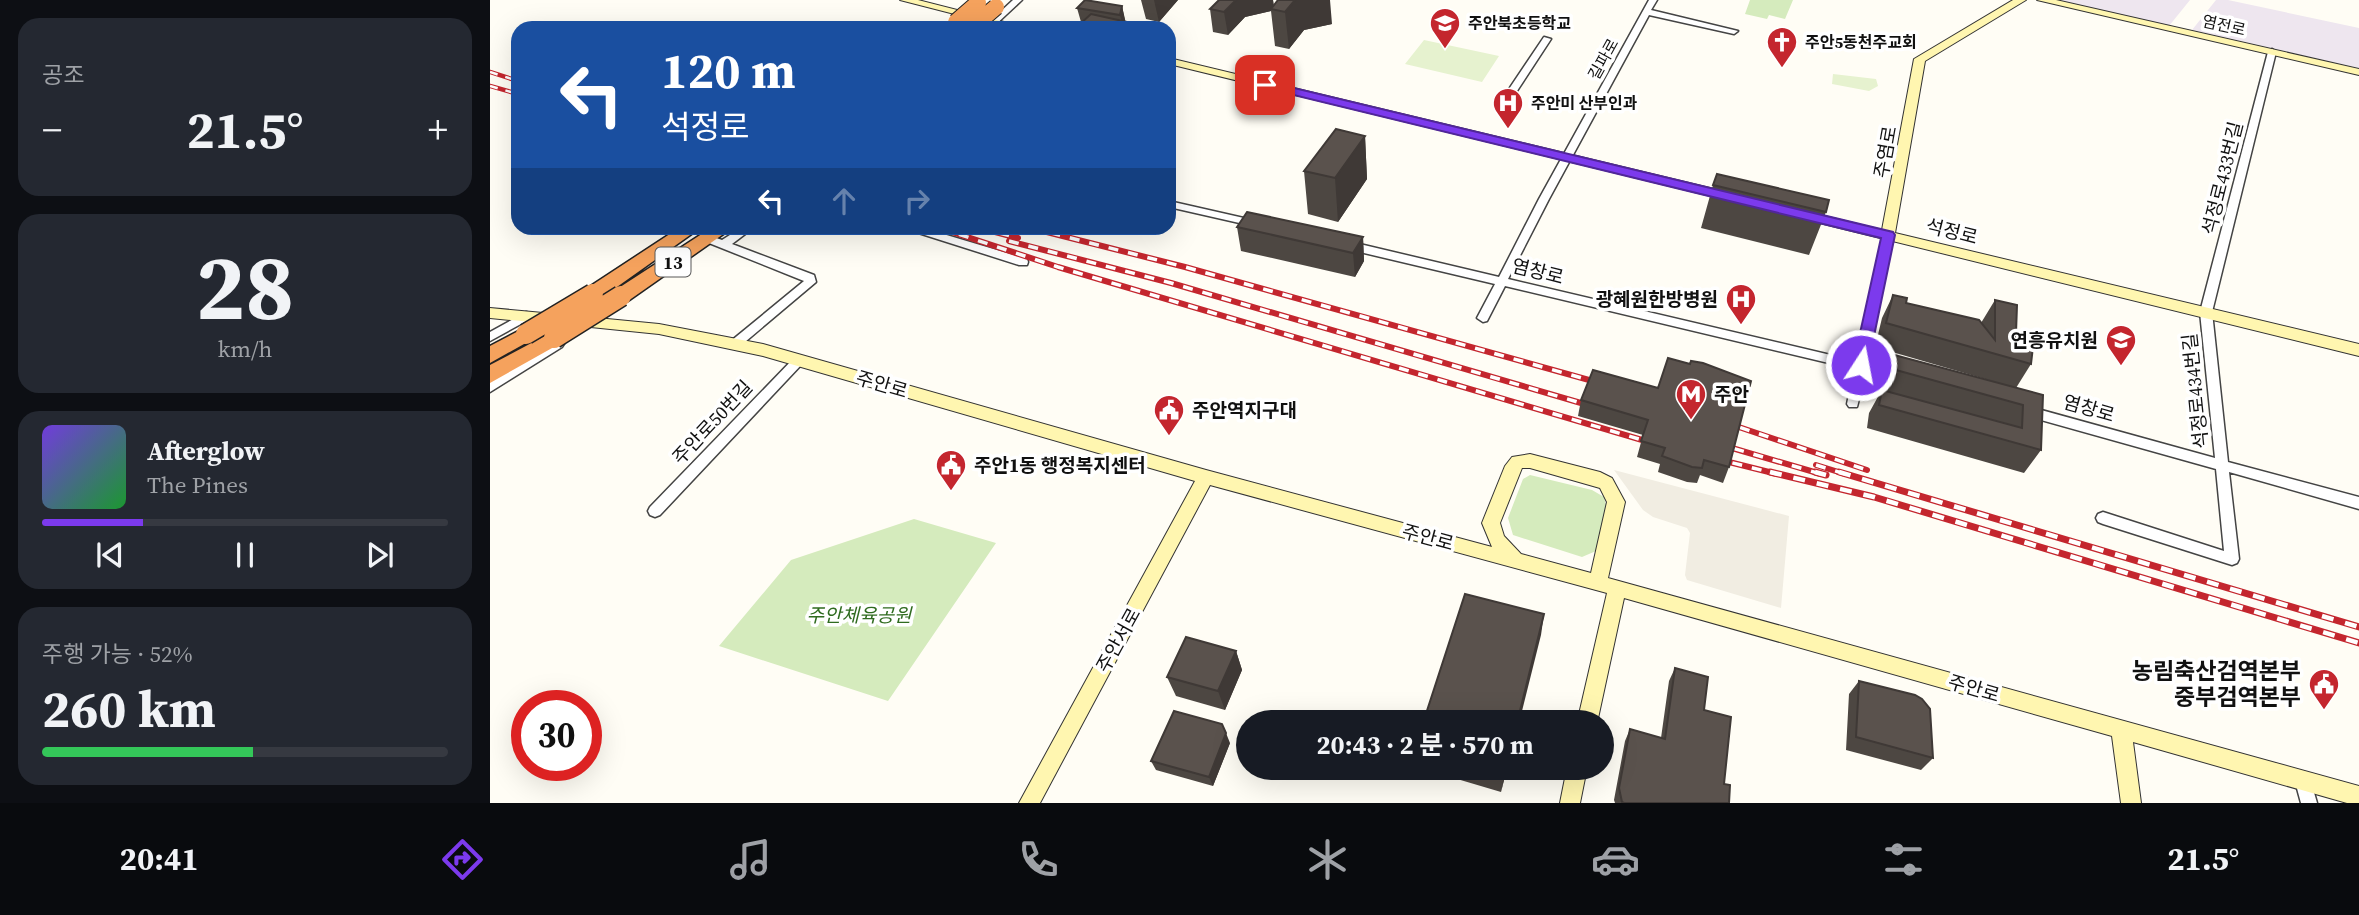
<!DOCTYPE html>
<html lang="ko">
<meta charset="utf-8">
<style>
:root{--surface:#171b24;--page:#242831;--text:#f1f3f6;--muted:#9ea1a6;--line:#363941;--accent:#7c3aed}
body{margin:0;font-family:"Source Serif 4","Noto Sans KR",serif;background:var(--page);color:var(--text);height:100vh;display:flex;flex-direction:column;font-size:26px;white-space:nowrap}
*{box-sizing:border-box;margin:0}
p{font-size:23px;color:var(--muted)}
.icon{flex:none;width:38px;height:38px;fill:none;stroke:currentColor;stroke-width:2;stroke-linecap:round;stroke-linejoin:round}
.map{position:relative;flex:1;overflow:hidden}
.details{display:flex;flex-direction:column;gap:18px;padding:18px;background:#0d0f14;width:490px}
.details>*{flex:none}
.banner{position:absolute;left:21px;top:21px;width:665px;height:214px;border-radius:21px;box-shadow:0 7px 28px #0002;background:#1a4fa0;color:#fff;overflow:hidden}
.speed{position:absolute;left:21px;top:690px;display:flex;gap:14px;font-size:35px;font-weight:700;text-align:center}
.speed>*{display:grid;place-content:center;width:91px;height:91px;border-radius:50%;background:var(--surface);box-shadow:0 7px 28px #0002;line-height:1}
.speed .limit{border:10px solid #d22;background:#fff;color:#111}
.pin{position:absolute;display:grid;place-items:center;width:60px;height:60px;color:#fff;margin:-30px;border-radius:14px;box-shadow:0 4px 10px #0006}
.me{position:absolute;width:77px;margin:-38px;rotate:11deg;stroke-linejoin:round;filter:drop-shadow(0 0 5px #0008)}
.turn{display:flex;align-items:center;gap:24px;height:147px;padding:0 35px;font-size:32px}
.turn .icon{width:91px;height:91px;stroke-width:2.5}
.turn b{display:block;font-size:49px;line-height:60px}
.lanes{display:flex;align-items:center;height:66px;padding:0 35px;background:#0003;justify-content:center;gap:35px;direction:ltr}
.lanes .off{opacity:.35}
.big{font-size:52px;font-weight:700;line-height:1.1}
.details .tile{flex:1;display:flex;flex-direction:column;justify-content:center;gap:10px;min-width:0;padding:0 24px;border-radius:21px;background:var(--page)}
.details .dial{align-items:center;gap:0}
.dial b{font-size:91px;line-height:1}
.song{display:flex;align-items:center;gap:21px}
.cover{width:84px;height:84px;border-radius:10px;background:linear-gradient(135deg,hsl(260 70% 55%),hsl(130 70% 35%))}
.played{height:7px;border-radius:4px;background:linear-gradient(90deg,var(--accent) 25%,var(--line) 25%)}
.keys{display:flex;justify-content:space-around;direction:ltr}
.heat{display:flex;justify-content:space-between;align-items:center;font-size:38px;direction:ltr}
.charge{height:10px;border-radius:5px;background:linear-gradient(90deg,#34c759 52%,var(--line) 0)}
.trip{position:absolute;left:746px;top:710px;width:378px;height:70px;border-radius:35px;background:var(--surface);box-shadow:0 7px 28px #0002;font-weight:700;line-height:70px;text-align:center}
.tabs{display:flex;height:112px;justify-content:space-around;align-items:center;background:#090b0e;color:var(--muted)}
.tabs .icon{width:49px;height:49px}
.tabs .active{color:var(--accent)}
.tabs b{font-size:32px;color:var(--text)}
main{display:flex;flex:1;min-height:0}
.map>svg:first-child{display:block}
.industrial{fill:#eee6ef}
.green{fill:#d5ebbd}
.pitch{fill:#e6f2cf}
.plaza{fill:#f1ede2}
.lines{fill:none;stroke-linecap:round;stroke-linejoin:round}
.street-casing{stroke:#444;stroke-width:3}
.secondary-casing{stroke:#333;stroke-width:2}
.highway-casing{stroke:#222;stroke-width:3}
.street{fill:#fff;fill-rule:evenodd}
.secondary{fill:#fff6b0;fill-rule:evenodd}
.highway{fill:#f5a25d;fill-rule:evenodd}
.rail-far2-casing{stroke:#c4262e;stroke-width:4.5}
.rail-far1-casing{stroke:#c4262e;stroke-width:6}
.rail-casing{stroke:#c4262e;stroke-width:7}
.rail-far2{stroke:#fff;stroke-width:2.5;stroke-dasharray:8;stroke-linecap:butt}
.rail-far1{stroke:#fff;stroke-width:3.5;stroke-dasharray:10;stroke-linecap:butt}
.rail{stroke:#fff;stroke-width:4.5;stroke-dasharray:12;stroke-linecap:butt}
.highway-bridge-far1-casing{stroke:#222;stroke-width:18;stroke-linecap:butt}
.highway-bridge-casing{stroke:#222;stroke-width:23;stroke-linecap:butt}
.highway-bridge-far1{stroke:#f5a25d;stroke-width:16}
.highway-bridge{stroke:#f5a25d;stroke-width:20}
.wall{fill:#4d4742}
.shaded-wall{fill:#3f3936}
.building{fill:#5a524d;stroke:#3f3936;stroke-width:2}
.route{fill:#7c3aed;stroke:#51269a;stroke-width:2}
.labels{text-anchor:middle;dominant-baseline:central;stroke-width:7;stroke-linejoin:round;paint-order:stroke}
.far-poi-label{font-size:16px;font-weight:bold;fill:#111;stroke:#fff;text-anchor:start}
.far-street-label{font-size:16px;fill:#111;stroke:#fff}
.shield{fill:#fff;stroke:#585858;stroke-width:2}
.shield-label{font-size:18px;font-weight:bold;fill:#111}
.street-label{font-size:19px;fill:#111;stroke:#fff}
.poi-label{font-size:19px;font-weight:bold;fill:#111;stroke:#fff;text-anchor:start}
.park-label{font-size:19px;font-style:italic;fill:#2f6b1f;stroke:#fff}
.near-poi-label{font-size:23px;font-weight:bold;fill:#111;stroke:#fff;text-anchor:end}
</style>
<main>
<section class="details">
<div class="tile"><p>공조</p>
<div class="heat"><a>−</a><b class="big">21.5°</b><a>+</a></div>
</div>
<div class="tile dial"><b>28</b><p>km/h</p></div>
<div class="tile">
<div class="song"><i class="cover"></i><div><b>Afterglow</b><p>The Pines</p></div></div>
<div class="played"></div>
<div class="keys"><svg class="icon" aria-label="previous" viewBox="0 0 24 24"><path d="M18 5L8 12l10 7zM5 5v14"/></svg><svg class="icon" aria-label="pause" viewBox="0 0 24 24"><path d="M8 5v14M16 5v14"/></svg><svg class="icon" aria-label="next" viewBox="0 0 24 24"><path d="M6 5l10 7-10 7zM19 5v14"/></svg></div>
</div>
<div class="tile"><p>주행 가능 · 52%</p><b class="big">260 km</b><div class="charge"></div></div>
</section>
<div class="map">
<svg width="1869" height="803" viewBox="0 0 1869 803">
<rect width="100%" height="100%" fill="#fffdf5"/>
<path class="industrial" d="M 1568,0 L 1700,0 L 1679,26 Z
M 1726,0 L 1738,0 L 1869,28 L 1869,68 L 1702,30 Z"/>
<path class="green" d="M 1260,0 L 1303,0 L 1295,19 L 1279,15 L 1277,19 L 1255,14 Z
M 1040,475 L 1102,490 L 1114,497 L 1117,509 L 1106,551 L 1092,557 L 1023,535 L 1018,518 L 1033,479 Z
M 424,519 L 506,543 L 398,701 L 229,646 L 301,560 Z"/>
<path class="pitch" d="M 934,40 L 1009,56 L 992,82 L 915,64 Z
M 1343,74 L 1386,79 L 1388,86 L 1379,91 L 1342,84 Z"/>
<path class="plaza" d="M 1124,470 L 1299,516 L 1291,608 L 1197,580 L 1195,575 L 1200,533 L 1197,528 L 1163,517 L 1153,510 Z"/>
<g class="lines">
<g class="street-casing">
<path id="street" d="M 523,0 L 532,0 L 502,28 L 493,28 Z
M 1159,0 L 1167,0 L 1161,10 L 1248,31 L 1244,34 L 1159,15 L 1059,199 L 1018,279 L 1366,361 L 1393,235 L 1398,231 L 1402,233 L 1403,235 L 1377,363 L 1408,371 L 1410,374 L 1404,378 L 1376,372 L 1367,407 L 1359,407 L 1357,404 L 1364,369 L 1015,286 L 997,321 L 993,322 L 987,318 L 1005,284 L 857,249 L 852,245 L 857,241 L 1009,277 L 1049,199 Z
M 1054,37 L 1061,39 L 1025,94 L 1019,94 L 1017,92 Z
M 1782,49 L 1786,52 L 1722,312 L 1738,462 L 1869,497 L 1869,509 L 1739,472 L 1749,559 L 1747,563 L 1742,565 L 1613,524 L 1608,522 L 1606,518 L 1608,514 L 1613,512 L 1734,551 L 1726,469 L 1537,416 L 1533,414 L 1531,411 L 1533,408 L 1537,406 L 1725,458 L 1710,312 L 1778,52 Z
M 679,201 L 767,221 L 772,224 L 767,227 L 679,207 Z
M 251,228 L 263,228 L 242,244 L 324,275 L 326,282 L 249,347 L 241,347 L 239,344 L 241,341 L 314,281 L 214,241 L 213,239 L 218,235 L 232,240 Z
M 418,228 L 433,228 L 537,259 L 538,262 L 537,265 L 529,265 L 419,230 Z
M 36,312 L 40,313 L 42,316 L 40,319 L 0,341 L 0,332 Z
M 68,340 L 72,341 L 74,344 L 72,347 L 0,392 L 0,381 Z
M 309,356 L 313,357 L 315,360 L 313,363 L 170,515 L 165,517 L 160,515 L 158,511 L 160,507 L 305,357 Z
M 1813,773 L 1819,775 L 1827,803 L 1811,803 L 1805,781 L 1807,775 Z"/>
</g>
<g class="secondary-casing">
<path id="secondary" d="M 410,0 L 428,0 L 538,28 L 519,28 Z
M 1523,0 L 1536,0 L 1435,61 L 1405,233 L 1869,344 L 1869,356 L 1309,218 L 1307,215 L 1314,211 L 1392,230 L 1424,59 Z
M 1547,0 L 1566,0 L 1869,69 L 1869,75 Z
M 679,58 L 1241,193 L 1248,197 L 1241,201 L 679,64 Z
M 0,308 L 64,314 L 71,319 L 64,324 L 0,318 Z
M 86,316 L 169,324 L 273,344 L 716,470 L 1002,547 L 992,523 L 1015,466 L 1022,457 L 1040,454 L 1110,472 L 1122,478 L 1135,502 L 1118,578 L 1869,786 L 1869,803 L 1857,803 L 1643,742 L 1651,803 L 1631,803 L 1622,736 L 1134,598 L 1107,723 L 1087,723 L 1117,593 L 720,485 L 550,803 L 529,803 L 705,481 L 273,356 L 169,334 L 81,325 L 79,321 ZM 1032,468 L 1040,468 L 1110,488 L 1117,502 L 1101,573 L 1031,554 L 1014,536 L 1010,523 Z
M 1077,768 L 1097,768 L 1090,803 L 1070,803 Z"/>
</g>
<g class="highway-casing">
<path id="highway" d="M 189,228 L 210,228 L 110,299 L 96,299 L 93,294 L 96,289 Z
M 221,228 L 242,228 L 138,301 L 124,301 L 121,296 L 124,291 Z
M 36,327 L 43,329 L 46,334 L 43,339 L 0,363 L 0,346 Z
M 64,331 L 71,333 L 74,338 L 71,343 L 0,383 L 0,365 Z"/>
</g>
<use href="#street" class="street"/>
<use href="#secondary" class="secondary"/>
<use href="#highway" class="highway"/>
<g class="rail-far2-casing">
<path id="rail-far2" d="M 0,72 L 28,81
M 0,86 L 28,94"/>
</g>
<g class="rail-far1-casing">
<path id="rail-far1" d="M 450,228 L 568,267 L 1169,445
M 490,228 L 528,238
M 541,228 L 695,267 L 1117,385
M 519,241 L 681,283 L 1108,408
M 1231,421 L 1377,470
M 1225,443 L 1331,474
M 1223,458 L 1287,474
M 1326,465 L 1355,474"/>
</g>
<g class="rail-casing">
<path id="rail" d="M 1280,472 L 1384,497 L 1869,643
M 1325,472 L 1336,475
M 1349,472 L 1869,627"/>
</g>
<use href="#rail-far2" class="rail-far2"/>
<use href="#rail-far1" class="rail-far1"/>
<use href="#rail" class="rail"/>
<g class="highway-bridge-far1-casing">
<path id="highway-bridge-far1" d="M 466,22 L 488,3
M 485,25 L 506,7"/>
</g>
<g class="highway-bridge-casing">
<path id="highway-bridge" d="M 36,334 L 103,294
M 64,338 L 131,296"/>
</g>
<use href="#highway-bridge-far1" class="highway-bridge-far1"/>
<use href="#highway-bridge" class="highway-bridge"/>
</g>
<path class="wall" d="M 651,0 L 688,0 L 669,22 L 656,19 Z
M 729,0 L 783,0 L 784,6 L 842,24 L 814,30 L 799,49 L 785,46 L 781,11 L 755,17 L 738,35 L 723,32 L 720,9 Z
M 632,6 L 635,21 L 660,27 L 661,28 L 591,28 L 590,24 L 591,22 L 587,8 Z
M 875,136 L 877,179 L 848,222 L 818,214 L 814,171 Z
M 1223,185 L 1336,212 L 1319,255 L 1211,228 Z
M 747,227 L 873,237 L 874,261 L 865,277 L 751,251 Z
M 1403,295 L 1416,303 L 1491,323 L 1505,300 L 1541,364 L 1526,388 L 1385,347 L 1392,318 Z
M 1397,353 L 1553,395 L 1551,450 L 1534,473 L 1377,428 L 1379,413 L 1390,393 L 1383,390 L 1385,376 Z
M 1103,370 L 1239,467 L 1233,483 L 1210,475 L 1207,483 L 1197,482 L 1168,472 L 1170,464 L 1147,457 L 1153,435 L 1088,416 L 1091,400 Z
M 746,651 L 752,670 L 735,710 L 686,696 L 677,677 Z
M 1185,668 L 1214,710 L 1239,803 L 1125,803 L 1124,800 L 1135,741 L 1140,729 L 1171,738 L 1179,681 Z
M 1369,681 L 1443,758 L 1431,770 L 1356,750 L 1359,694 Z
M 740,743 L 723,786 L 666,770 L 661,761 Z
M 930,768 L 1017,768 L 1011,792 Z"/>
<path class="shaded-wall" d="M 664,0 L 688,0 L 669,22 Z
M 746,0 L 783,0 L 784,10 L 781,9 L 781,11 L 755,17 L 738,35 L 734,12 Z
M 805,0 L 840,0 L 842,24 L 814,30 L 799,49 L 795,12 Z
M 632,6 L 637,28 L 633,28 L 630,15 Z
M 875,136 L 877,179 L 848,222 L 845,178 Z
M 873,237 L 874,261 L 865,277 L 863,253 Z
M 1054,614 L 1051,635 L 1029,723 L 1027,723 Z
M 746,651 L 752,670 L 735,710 L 728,691 Z
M 736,733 L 740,743 L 723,786 L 719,777 Z
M 1016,768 L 1017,768 L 1011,792 L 1014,776 Z"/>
<path class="building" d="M 595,0 L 632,6 L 630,15 L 587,8 Z
M 729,0 L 746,0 L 734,12 L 720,9 Z
M 788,0 L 805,0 L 795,12 L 781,9 Z
M 601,14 L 660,27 L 659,28 L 609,28 L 590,24 Z
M 846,129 L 875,136 L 845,178 L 814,171 Z
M 1227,174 L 1339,200 L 1336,212 L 1223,185 Z
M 757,212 L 873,237 L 863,253 L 747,227 Z
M 1403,295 L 1417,298 L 1416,303 L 1489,320 L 1505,340 L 1505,300 L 1527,305 L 1526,333 L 1544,338 L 1541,364 L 1396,323 Z
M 1397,353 L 1553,395 L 1551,450 L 1389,405 L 1392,390 L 1532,428 L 1533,405 L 1395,367 Z
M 1178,358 L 1200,364 L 1201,361 L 1213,363 L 1261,381 L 1239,467 L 1214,460 L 1212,468 L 1202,467 L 1172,456 L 1175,448 L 1151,441 L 1158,420 L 1091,400 L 1103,370 L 1168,388 Z
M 975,594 L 1054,614 L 1027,723 L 933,723 Z
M 696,637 L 746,651 L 728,691 L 677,677 Z
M 1185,668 L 1218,677 L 1214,710 L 1241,717 L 1234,784 L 1240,785 L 1239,803 L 1134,803 L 1132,802 L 1129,788 L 1140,729 L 1175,739 Z
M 1369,681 L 1425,695 L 1432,699 L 1440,709 L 1443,758 L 1366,737 Z
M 684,711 L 732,724 L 736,733 L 719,777 L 661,761 Z
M 989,768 L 1016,768 L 1014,776 Z"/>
<path class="route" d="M 775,81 L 1403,232 L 1405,235 L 1378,365 L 1371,371 L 1363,365 L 1391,238 L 771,87 L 771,82 Z"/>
<defs>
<g id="school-pin" transform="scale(1.575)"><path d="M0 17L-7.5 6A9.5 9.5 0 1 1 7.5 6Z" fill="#c4262e" stroke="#fff"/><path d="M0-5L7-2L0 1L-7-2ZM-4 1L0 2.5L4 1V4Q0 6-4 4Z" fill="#fff"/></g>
<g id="church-pin" transform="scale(1.575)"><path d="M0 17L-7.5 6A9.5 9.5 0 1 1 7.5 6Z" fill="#c4262e" stroke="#fff"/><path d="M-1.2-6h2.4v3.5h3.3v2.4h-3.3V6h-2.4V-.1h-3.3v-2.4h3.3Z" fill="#fff"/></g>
<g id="hospital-pin" transform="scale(1.575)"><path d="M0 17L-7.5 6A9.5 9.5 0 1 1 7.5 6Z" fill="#c4262e" stroke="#fff"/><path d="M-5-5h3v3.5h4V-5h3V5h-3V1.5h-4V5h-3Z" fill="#fff"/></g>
<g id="metro-pin" transform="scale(1.575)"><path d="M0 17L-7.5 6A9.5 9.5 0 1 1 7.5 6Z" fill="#c4262e" stroke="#fff"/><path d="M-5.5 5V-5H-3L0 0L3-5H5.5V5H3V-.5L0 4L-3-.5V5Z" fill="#fff"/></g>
<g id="civic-pin" transform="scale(1.575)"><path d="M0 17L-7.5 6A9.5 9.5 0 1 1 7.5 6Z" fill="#c4262e" stroke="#fff"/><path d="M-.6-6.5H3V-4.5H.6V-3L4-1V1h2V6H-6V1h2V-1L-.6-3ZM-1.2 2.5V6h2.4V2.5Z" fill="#fff"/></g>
</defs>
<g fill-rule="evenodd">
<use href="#school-pin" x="955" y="23"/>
<use href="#church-pin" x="1292" y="42"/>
<use href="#hospital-pin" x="1018" y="103"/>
<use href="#hospital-pin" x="1251" y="299"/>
<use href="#school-pin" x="1631" y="340"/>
<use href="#metro-pin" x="1201" y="394"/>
<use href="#civic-pin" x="679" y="410"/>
<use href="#civic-pin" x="461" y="465"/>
<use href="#civic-pin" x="1834" y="684"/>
</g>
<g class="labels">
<g class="far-poi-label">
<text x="978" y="23">주안북초등학교</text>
<text x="1315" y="42">주안5동천주교회</text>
<text x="1041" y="103">주안미 산부인과</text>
</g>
<g class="far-street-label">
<text transform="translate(1734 25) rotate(13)">염전로</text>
<text transform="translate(1113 59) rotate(-61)">길파로</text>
</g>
<rect class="shield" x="165.5" y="247.5" width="35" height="29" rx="5"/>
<g class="shield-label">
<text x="183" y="262">13</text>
</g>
<g class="street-label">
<text transform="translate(1395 152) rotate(-80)">주염로</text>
<text transform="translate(1732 178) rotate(-76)">석정로433번길</text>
<text transform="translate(1462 231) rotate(14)">석정로</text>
<text transform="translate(1048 271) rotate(14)">염창로</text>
<text transform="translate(392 384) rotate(16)">주안로</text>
<text transform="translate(1705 391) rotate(-96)">석정로434번길</text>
<text transform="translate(1599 408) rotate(16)">염창로</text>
<text transform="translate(222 422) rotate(-47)">주안로50번길</text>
<text transform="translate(938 537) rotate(15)">주안로</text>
<text transform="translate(628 640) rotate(-61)">주안서로</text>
<text transform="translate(1484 688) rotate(16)">주안로</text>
</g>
<g class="poi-label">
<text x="1228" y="299" text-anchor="end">광혜원한방병원</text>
<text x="1608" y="340" text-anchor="end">연흥유치원</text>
<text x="1224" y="394">주안</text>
<text x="702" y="410">주안역지구대</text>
<text x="484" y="465">주안1동 행정복지센터</text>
</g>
<g class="park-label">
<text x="369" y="615">주안체육공원</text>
</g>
<g class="near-poi-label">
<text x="1811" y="671">농림축산검역본부<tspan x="1811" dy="26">중부검역본부</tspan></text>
</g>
</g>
</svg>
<div class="speed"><div class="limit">30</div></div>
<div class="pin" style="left:775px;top:85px;background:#d93025"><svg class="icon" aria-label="arrive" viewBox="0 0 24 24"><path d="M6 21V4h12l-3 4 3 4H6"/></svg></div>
<svg class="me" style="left:1371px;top:365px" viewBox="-20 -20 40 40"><circle r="17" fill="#7c3aed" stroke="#fff" stroke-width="3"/><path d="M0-11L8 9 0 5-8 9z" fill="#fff"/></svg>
<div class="trip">20:43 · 2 분 · 570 m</div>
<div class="banner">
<div class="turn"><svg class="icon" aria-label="left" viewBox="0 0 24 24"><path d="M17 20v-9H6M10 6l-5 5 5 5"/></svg><div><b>120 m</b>석정로</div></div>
<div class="lanes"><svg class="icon" aria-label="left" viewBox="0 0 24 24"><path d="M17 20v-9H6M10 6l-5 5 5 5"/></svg><svg class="icon off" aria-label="ahead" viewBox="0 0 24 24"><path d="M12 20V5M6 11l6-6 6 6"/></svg><svg class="icon off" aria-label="right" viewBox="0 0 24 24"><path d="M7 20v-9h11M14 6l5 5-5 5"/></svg></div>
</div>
</div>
</main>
<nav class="tabs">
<b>20:41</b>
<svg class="icon active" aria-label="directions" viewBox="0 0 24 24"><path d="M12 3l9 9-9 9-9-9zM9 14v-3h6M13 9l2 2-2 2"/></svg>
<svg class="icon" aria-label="music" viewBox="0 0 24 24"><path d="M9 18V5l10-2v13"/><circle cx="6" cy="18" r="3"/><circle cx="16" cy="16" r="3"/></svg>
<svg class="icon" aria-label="phone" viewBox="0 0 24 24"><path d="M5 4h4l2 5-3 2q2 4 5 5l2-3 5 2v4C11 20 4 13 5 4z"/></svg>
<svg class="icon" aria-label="climate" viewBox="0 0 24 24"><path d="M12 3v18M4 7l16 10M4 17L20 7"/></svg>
<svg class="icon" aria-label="car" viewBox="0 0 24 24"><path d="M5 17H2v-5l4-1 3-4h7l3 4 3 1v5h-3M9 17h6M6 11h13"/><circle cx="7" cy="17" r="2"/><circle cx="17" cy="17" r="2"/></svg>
<svg class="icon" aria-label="filters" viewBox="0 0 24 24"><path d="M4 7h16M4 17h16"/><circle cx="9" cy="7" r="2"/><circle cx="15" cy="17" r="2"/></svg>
<b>21.5°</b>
</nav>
